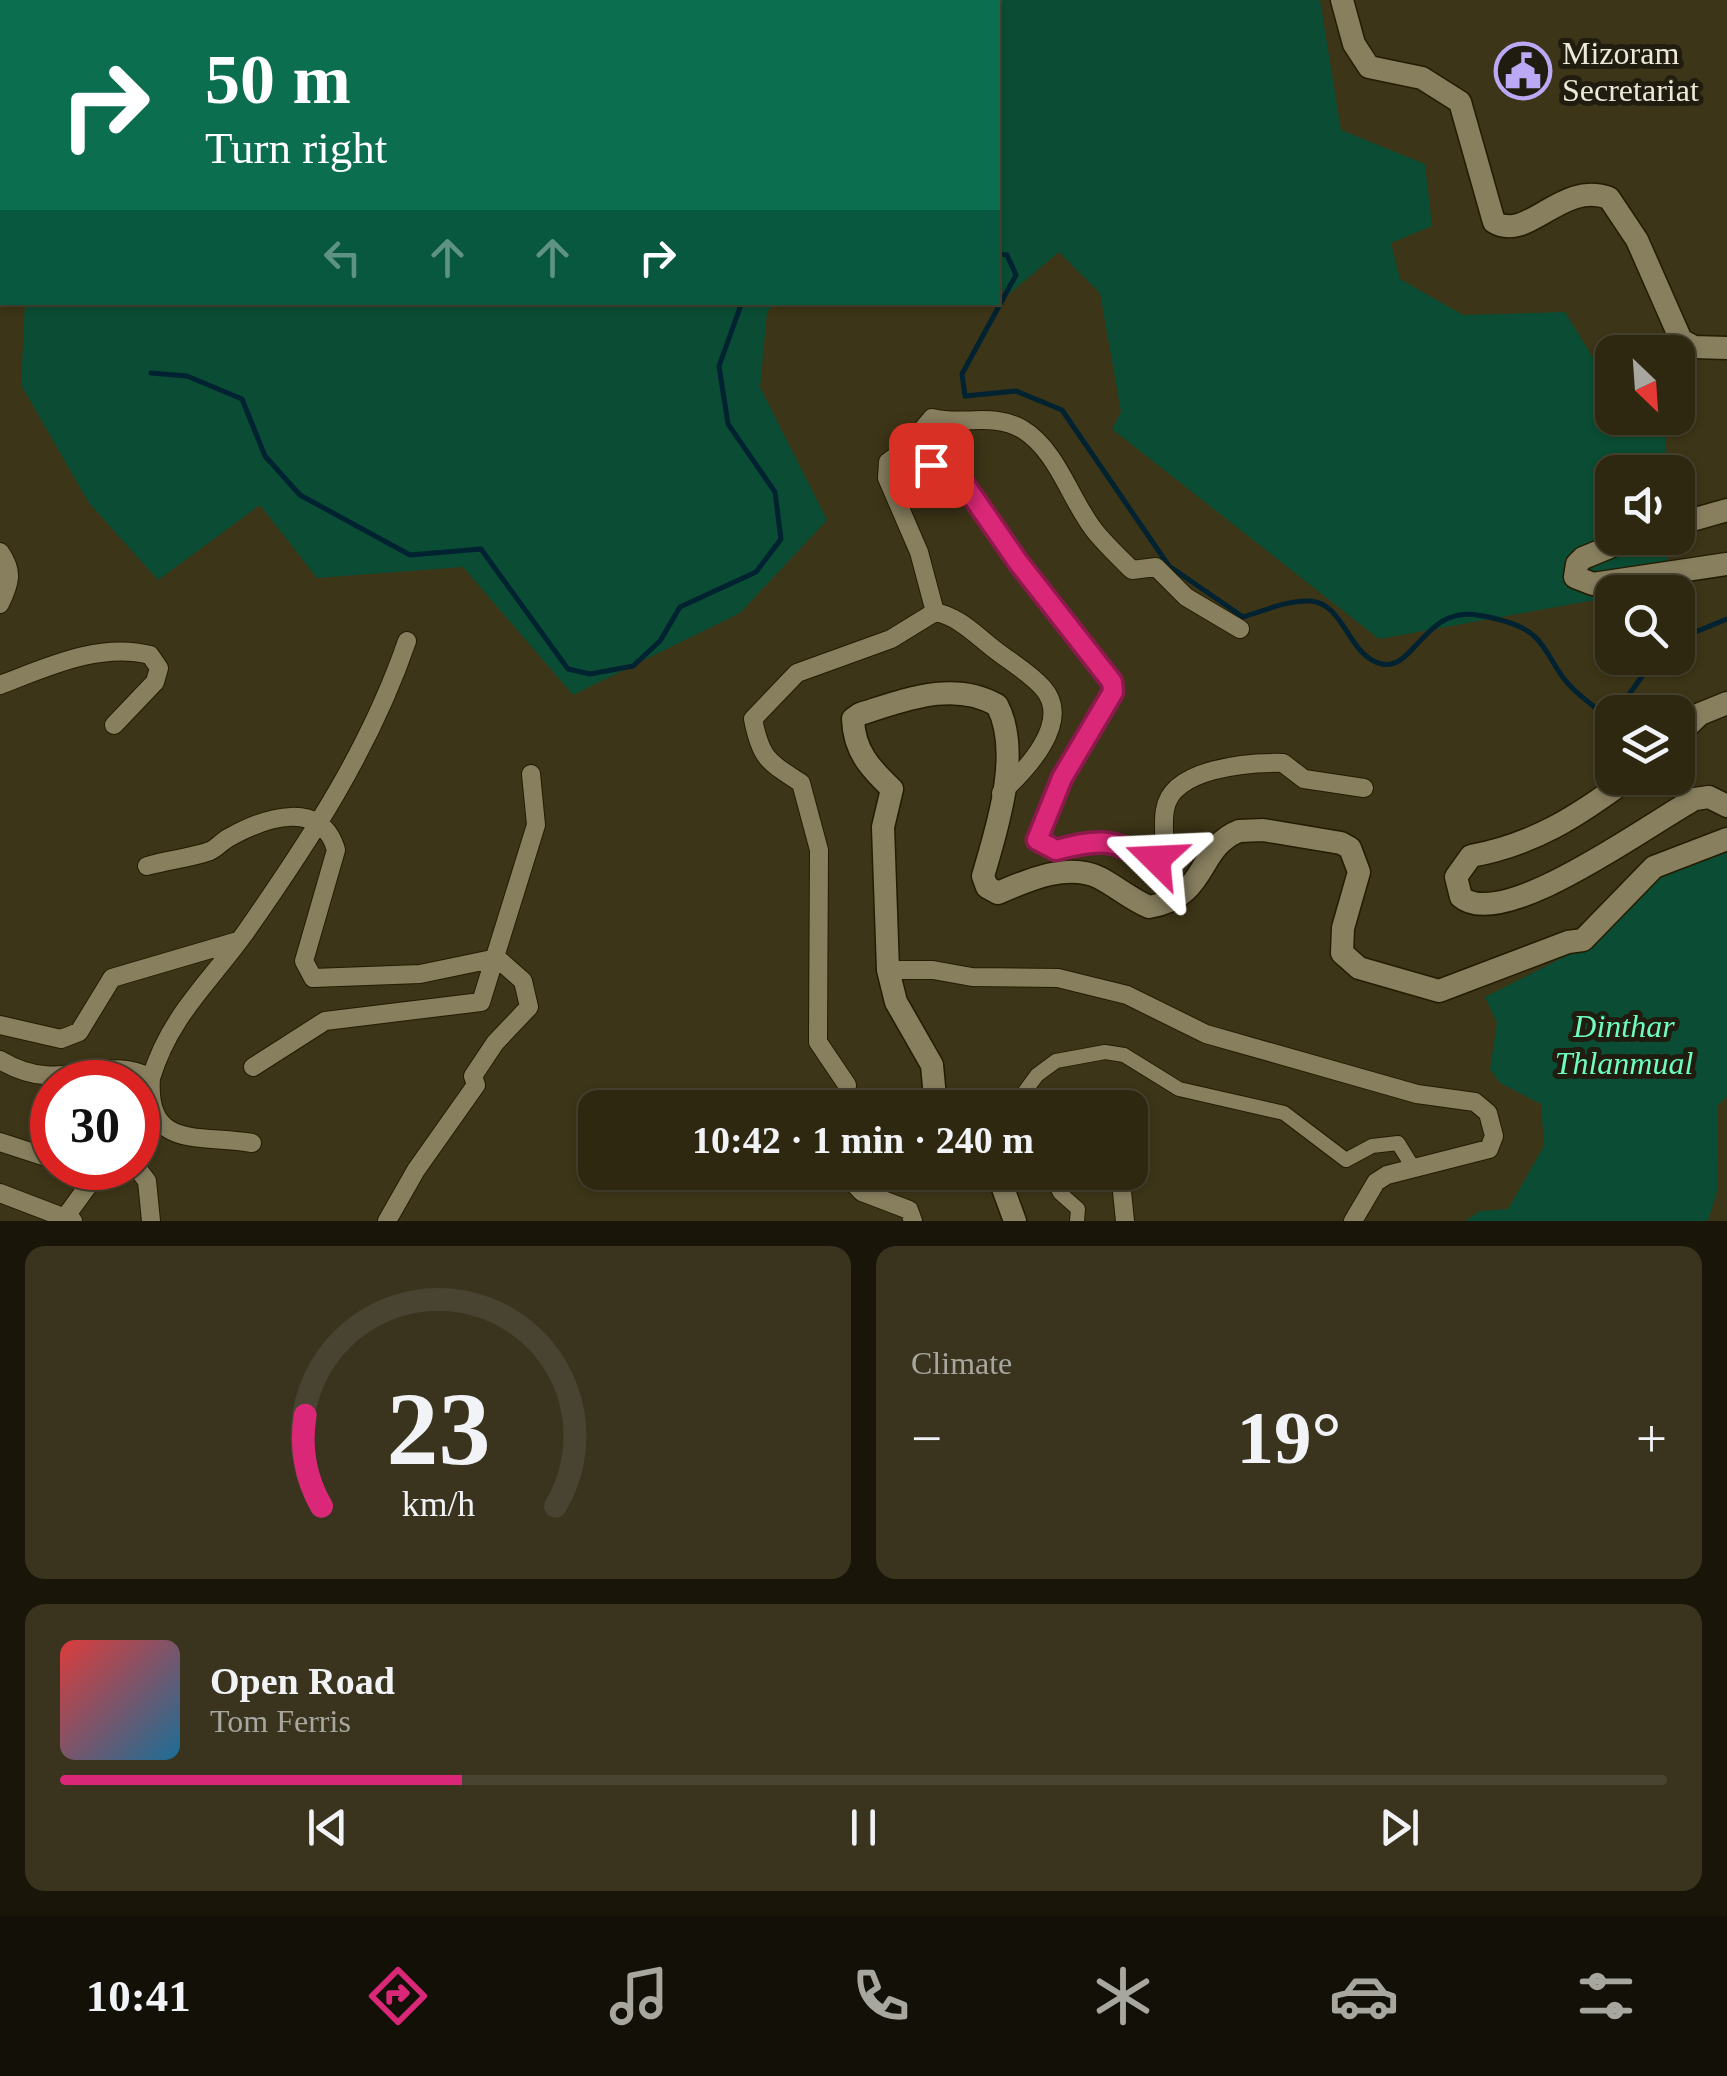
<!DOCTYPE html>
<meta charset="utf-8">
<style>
:root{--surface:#2e2811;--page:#3a341f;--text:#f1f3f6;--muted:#a7a69f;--line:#494431;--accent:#db2777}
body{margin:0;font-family:Georgia,serif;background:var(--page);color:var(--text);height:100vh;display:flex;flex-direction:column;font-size:38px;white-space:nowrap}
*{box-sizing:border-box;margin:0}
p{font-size:32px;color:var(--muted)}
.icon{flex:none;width:55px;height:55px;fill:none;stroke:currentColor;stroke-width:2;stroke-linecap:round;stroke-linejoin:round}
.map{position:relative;height:1221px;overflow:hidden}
.sheet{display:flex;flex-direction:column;gap:25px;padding:25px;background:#191609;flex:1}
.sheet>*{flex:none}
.top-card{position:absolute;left:0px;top:0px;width:1000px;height:305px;box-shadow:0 2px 8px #0004,0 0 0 2px var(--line);background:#0b6e4f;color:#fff;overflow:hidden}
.needle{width:65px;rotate:155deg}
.tools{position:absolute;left:1595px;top:335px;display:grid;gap:20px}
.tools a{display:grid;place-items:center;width:100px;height:100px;border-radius:20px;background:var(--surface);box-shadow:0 2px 8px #0004,0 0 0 2px var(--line);font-size:50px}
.speed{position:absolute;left:30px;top:1060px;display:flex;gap:20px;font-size:50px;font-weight:700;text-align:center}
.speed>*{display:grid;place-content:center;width:130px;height:130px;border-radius:50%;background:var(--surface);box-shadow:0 2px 8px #0004,0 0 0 2px var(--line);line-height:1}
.speed .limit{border:15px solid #d22;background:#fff;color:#111}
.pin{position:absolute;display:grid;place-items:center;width:85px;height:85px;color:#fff;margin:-42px;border-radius:20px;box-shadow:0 5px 15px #0006}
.me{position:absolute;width:110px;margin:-55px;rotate:291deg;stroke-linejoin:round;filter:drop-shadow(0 0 8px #0008)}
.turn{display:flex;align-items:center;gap:35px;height:210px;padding:0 40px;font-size:45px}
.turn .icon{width:130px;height:130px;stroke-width:2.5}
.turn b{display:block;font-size:70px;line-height:85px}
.lanes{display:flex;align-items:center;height:95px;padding:0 40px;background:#0003;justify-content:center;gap:50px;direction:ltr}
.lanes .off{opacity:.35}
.big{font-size:75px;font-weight:800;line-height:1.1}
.sheet .widget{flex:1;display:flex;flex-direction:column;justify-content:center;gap:15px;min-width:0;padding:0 35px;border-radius:20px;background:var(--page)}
.sheet .dial{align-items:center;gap:0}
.dial svg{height:260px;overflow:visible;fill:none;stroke:var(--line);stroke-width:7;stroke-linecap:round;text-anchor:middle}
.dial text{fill:var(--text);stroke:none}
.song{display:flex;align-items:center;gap:30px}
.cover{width:120px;height:120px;border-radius:15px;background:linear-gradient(135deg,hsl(0 70% 55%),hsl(200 70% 35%))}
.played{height:10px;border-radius:5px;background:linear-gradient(90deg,var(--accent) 25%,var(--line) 25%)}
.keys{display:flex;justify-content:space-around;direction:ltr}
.heat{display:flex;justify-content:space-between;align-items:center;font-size:55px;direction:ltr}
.sheet .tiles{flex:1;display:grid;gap:25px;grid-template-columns:1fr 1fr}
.widget:last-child{grid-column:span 2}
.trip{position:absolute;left:578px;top:1090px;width:570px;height:100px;border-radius:20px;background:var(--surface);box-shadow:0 2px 8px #0004,0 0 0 2px var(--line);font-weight:800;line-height:100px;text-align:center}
.dock{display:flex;height:160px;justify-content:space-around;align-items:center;background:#121007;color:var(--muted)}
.dock .icon{width:70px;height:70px}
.dock .selected{color:var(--accent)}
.dock b{font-size:45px;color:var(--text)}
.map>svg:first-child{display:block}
.green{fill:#0a4d34}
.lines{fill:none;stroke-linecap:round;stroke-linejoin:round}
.stream{stroke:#002231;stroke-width:5}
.pedestrian-casing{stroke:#241c00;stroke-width:16}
.minor-casing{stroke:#241c00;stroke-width:20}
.tertiary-casing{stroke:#241c00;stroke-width:25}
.pedestrian{stroke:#887f5f;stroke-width:14}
.minor{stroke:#887f5f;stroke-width:18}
.tertiary{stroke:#887f5f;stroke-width:22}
.route-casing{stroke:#8e194d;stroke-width:25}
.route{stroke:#db2777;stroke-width:18}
.labels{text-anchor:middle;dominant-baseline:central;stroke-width:10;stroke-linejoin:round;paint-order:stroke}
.poi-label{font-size:32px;fill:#ede8d7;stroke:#201c10;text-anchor:start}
.park-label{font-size:32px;font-style:italic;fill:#6ffcbf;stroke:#201c10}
</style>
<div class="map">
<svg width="1727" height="1221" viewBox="0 0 1727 1221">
<rect width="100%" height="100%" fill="#3d3517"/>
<path class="green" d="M 0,0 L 1320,0 L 1341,130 L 1425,164 L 1432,226 L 1391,243 L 1400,279 L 1463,315 L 1565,312 L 1598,366 L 1612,380 L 1612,418 L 1651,418 L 1665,431 L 1666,472 L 1612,472 L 1612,538 L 1667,538 L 1668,587 L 1612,592 L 1612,597 L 1379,639 L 1112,429 L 1121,412 L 1100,293 L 1059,252 L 1008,295 L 998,289 L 998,2 L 2,2 L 2,188 Z
M 25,303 L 775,303 L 767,312 L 760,387 L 827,520 L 740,613 L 573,695 L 463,567 L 317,578 L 260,505 L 158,580 L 89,503 L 21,385 Z
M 1727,846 L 1727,1097 L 1718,1105 L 1717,1192 L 1708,1221 L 1465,1221 L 1480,1211 L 1508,1209 L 1544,1146 L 1541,1104 L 1500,1083 L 1490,1069 L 1497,1023 L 1485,997 L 1601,938 L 1659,869 Z"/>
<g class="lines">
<path class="stream" d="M 998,254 L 1007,255 L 1016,275 L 962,374 L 965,396 L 1016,391 L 1062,410 L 1169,566 L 1243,617 C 1264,611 1287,600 1310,601 C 1345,603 1348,657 1382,664 C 1414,671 1425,606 1477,615 C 1496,618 1520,623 1534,636 C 1547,647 1554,667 1565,680 C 1574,692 1588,701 1599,711 L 1623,703 L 1655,658
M 151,373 L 187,376 L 242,399 L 265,456 L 300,495 L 410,555 L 481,549 L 568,669 L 590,674 L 633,666 L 660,641 L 680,607 L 756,572 L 781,539 L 775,492 L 728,424 L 719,366 L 742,302
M 1678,639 L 1727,619"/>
<g class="pedestrian-casing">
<path id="pedestrian" d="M 1023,1108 L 1020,1098 L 1037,1075 L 1056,1061 L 1105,1052 L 1124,1055 L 1179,1089 L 1284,1113 L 1346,1160 L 1372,1146 L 1398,1143 L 1414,1169
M 1049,1172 L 1060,1193 L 1078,1209 L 1077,1221"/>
</g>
<g class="minor-casing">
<path id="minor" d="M 249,0 L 250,2
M 372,0 L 375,2
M 906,449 L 932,418 C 962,426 993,412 1022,429 C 1057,450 1070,499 1094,530 C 1105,544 1119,557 1132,570 L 1156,567 L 1186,597 L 1240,629
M 0,552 C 14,572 10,583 0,604
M 0,685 C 47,667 100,642 150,655 L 159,668 L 155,682 L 114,725
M 1001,793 C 1025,771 1073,722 1043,688 C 1030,673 1009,661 994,649 C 976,635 958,616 935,612 L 919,552 L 887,478 L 888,462 L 906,449 L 962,481 L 1018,562 L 1112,682 L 1113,692 L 1076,752 L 1040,827 L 1037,840 C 1059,866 1102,819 1145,862 L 1151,861 C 1171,848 1161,831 1165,810 C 1171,768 1249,762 1283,763 L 1304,779 L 1364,788
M 147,866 C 167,860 191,858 210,851 C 217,848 223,840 230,837 C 266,817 322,799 336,850 L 304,961 L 313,978 L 420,974 L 497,958 L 523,981 L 529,1007 L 495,1043 L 473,1076 L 476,1085 L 416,1170 L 387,1221
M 888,970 L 933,970 L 972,977 L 1058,978 L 1127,995 L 1206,1034 L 1417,1094 L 1475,1102 L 1488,1113 L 1494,1136 L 1489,1149 L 1387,1175 L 1376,1182 L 1353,1221
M 0,1025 L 61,1039 L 79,1032 L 112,978 L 238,941
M 0,1060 C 63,1098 101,1051 151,1078 C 170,1016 208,984 245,933 C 310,840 370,749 407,641
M 253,1067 L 325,1021 L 481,1002 L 536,825 L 531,774
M 151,1078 C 146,1150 198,1134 252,1143
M 844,1108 L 847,1085 L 818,1042 L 819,850 L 801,783 C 769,762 761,760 753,719 L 797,673 L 891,639 L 935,612
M 0,1142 L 52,1159
M 137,1168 L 147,1181 L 151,1221
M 843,1172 L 862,1192 L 909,1210 L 913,1221
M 1120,1172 L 1125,1221
M 0,1193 L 73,1221
M 66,1216 L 93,1179 L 76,1168"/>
</g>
<g class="tertiary-casing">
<path id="tertiary" d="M 1342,0 L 1354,44 L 1369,67 L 1422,78 L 1460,102 L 1494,222 C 1528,243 1561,180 1609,198 L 1637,240 L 1681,340 L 1694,347 L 1727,348
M 1678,524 L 1727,510
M 1632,538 L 1583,558 L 1577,564 L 1575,577 L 1593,584 L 1727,564
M 1678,735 L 1700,714 L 1727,703
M 1629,778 C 1578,816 1535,844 1471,856 L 1456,877 L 1461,897 C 1503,933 1653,821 1695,799 L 1709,797 L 1727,806
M 936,1108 L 932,1065 L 896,1002 L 888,970 L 883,827 L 892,789 C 870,768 854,751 853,719 L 860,714 C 905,700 953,680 997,705 C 1022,752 997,828 983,876 L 987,887 L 998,893 C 1028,880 1068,862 1100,878 C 1117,887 1131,899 1149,907 C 1209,897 1196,848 1239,831 L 1263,830 L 1341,843 L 1350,848 L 1359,872 L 1343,928 L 1342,953 L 1359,968 L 1439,991 L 1568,942 L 1583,940 L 1654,867 L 1727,839
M 997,1172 L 1015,1221"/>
</g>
<use href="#pedestrian" class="pedestrian"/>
<use href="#minor" class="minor"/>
<use href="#tertiary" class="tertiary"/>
</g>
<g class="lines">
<g class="route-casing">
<path id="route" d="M 931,465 L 962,481 L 1018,562 L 1112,682 L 1113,692 L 1062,778 L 1037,840 L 1056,850 C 1091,841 1117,835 1145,862 L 1156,859"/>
</g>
<use href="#route" class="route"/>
</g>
<defs>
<g id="civic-ring" transform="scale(2.875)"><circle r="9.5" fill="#201c10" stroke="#bca9f5" stroke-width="1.5"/><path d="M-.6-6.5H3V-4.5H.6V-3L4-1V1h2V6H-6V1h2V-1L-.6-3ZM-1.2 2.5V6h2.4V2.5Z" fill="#bca9f5"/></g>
</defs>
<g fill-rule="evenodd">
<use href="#civic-ring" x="1523" y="71"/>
</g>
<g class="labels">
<g class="poi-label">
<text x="1562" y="53">Mizoram<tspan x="1562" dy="37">Secretariat</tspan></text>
</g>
<g class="park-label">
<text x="1624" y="1026">Dinthar<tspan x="1624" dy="37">Thlanmual</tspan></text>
</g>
</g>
</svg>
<div class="tools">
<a><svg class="needle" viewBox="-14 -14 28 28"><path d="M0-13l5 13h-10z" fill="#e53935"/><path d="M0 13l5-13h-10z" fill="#a7a69f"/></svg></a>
<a><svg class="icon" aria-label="sound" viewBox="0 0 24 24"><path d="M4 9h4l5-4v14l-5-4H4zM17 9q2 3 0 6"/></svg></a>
<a><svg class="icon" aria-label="search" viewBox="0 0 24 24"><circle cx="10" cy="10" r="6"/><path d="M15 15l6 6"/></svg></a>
<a><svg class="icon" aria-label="layers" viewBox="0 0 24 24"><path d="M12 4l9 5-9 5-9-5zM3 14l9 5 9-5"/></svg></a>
</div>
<div class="speed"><div class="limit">30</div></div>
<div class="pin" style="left:931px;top:465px;background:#d93025"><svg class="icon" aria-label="arrive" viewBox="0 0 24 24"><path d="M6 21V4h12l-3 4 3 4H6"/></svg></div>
<svg class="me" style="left:1156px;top:859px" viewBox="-20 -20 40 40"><path d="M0-17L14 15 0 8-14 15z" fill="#db2777" stroke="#fff" stroke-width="4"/></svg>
<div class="trip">10:42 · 1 min · 240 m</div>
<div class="top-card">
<div class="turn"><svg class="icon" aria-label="right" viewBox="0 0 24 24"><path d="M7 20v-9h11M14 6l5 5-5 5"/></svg><div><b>50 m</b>Turn right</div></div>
<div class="lanes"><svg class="icon off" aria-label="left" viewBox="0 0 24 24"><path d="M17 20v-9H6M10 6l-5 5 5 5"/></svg><svg class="icon off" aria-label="ahead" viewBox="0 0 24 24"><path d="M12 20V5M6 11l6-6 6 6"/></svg><svg class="icon off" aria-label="ahead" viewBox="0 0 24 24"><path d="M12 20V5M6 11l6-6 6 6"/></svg><svg class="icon" aria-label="right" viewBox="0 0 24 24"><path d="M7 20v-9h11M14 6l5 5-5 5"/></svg></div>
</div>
</div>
<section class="sheet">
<div class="tiles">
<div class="widget dial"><svg viewBox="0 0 100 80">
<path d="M14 69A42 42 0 1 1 86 69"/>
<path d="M14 69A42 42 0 0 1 9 41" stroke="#db2777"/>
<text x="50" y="56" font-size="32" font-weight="700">23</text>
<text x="50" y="72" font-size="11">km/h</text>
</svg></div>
<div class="widget"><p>Climate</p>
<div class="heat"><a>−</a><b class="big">19°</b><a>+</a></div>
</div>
<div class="widget">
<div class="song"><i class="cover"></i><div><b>Open Road</b><p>Tom Ferris</p></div></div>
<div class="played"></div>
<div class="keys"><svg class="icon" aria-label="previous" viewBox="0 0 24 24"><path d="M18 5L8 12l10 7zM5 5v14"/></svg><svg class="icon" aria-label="pause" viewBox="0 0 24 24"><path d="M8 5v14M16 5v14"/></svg><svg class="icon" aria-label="next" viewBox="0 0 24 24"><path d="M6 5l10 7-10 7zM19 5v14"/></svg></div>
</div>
</div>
</section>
<nav class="dock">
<b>10:41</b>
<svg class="icon selected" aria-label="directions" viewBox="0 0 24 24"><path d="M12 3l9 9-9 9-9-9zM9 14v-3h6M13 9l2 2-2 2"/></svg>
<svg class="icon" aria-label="music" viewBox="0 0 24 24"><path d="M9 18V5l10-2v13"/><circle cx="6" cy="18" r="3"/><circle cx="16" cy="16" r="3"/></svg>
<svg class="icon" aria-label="phone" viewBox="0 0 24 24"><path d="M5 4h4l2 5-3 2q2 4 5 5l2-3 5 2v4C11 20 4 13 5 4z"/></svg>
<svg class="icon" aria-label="climate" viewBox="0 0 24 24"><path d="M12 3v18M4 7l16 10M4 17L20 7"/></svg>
<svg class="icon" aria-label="car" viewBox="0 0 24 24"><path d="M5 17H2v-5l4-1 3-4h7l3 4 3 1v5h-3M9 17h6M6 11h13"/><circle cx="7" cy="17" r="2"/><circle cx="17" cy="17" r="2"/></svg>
<svg class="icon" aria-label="filters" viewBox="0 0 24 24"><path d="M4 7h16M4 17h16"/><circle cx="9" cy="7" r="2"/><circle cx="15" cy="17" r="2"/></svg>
</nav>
